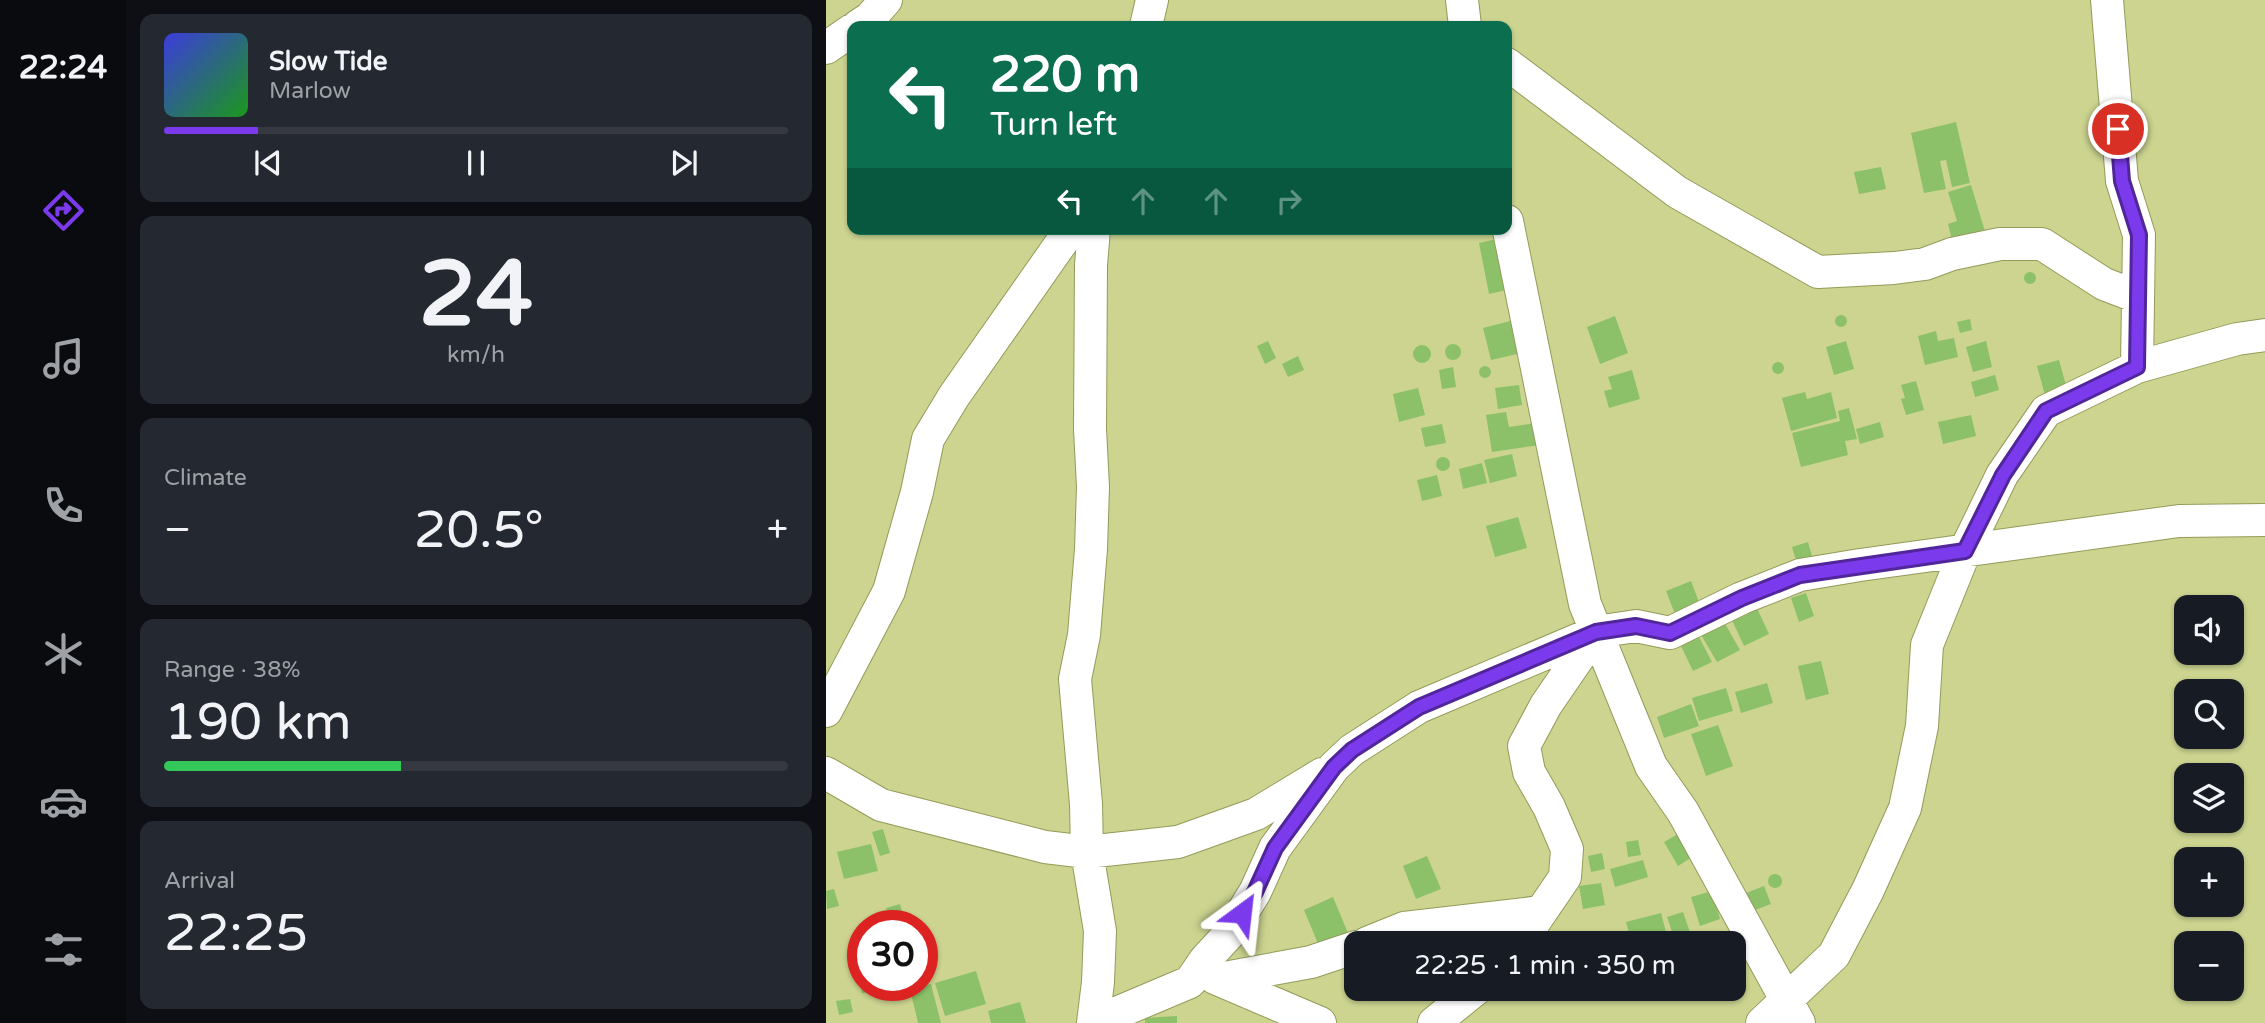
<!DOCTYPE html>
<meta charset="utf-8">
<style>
:root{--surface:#171b24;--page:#242831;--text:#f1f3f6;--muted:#9ea1a6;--line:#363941;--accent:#7c3aed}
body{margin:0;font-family:"Varela Round",sans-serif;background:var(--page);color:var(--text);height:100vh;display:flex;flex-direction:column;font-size:26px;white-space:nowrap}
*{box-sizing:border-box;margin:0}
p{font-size:23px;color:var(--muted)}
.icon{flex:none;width:38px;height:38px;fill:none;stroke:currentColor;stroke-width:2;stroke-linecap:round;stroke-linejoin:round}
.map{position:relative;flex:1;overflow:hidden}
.sheet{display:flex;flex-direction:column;gap:14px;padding:14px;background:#0d0f14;width:700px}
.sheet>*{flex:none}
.top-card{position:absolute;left:21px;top:21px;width:665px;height:214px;border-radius:14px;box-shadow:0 2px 5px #0004;background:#0b6e4f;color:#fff;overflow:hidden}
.buttons{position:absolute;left:1348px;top:595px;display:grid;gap:14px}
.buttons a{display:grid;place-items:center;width:70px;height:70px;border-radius:14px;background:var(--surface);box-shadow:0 2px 5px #0004;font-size:35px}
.speed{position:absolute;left:21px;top:910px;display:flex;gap:14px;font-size:35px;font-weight:700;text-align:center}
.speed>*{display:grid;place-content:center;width:91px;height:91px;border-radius:50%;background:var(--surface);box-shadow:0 2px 5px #0004;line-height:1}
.speed .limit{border:10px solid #d22;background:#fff;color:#111}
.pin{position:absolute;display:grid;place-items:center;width:60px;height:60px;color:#fff;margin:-30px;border:4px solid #fff;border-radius:50%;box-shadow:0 2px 7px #0007}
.me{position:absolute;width:77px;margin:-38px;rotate:30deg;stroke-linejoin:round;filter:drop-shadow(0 0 5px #0008)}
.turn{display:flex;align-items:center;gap:24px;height:147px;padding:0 28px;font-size:32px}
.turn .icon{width:91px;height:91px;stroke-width:2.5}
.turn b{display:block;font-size:49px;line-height:60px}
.lanes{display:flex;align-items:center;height:66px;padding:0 28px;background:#0003;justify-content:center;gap:35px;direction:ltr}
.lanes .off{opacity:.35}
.big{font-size:52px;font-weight:600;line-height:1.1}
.sheet .widget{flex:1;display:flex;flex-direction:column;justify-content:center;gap:10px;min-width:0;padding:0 24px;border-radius:14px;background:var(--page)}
.sheet .dial{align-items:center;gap:0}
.dial b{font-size:91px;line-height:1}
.song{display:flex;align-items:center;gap:21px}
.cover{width:84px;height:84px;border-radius:10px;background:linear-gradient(135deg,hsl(240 70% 55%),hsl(120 70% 35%))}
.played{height:7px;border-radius:4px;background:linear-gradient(90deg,var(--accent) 15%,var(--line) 15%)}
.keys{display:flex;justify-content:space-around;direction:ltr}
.heat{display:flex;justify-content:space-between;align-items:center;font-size:38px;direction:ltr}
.charge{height:10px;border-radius:5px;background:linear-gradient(90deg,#34c759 38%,var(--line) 0)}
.trip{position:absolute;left:518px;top:931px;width:402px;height:70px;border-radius:14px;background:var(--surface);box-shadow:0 2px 5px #0004;font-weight:600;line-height:70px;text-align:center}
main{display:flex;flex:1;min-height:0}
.menu{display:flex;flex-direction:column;width:126px;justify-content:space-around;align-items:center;background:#090b0e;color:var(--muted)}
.menu .icon{width:49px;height:49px}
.menu .on{color:var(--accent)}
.menu b{font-size:32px;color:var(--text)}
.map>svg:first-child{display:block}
.building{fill:#8cc169}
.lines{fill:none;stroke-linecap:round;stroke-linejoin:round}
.minor-casing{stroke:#949b59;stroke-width:34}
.minor{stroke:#fff;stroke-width:32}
.route-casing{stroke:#51269a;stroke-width:18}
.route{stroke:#7c3aed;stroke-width:12}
</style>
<main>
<nav class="menu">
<b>22:24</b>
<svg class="icon on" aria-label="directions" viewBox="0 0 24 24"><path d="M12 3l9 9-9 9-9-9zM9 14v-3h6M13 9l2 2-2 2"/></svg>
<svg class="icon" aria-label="music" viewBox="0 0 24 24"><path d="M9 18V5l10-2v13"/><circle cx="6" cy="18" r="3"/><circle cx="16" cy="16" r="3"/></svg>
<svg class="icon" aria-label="phone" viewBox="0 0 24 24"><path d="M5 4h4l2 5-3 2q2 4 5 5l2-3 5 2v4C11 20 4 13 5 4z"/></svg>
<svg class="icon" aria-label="climate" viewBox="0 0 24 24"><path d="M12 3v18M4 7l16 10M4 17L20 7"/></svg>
<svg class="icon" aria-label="car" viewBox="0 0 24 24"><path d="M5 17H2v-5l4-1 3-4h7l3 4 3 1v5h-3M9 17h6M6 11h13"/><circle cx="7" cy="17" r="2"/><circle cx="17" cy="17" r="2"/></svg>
<svg class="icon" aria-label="filters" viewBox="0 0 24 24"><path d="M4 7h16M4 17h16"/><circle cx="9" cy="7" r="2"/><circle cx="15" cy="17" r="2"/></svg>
</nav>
<section class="sheet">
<div class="widget">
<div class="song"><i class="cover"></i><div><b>Slow Tide</b><p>Marlow</p></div></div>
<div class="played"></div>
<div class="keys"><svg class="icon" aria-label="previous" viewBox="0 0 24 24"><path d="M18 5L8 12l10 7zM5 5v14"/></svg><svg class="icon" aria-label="pause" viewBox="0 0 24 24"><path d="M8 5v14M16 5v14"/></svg><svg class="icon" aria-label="next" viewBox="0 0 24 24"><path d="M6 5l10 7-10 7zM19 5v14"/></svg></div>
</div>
<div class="widget dial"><b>24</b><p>km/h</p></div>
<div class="widget"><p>Climate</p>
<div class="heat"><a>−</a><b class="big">20.5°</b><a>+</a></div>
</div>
<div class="widget"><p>Range · 38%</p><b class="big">190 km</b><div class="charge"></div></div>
<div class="widget"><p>Arrival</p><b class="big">22:25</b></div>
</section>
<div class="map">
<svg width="1439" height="1023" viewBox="0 0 1439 1023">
<rect width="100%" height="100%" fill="#ccd490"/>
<path class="building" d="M 1130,122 L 1144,183 L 1126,187 L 1120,160 L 1114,161 L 1120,189 L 1098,193 L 1085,133 Z
M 1055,167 L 1060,189 L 1033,194 L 1028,172 Z
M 1145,185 L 1161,238 L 1128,248 L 1122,224 L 1131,221 L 1122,192 Z
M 675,238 L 685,289 L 663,294 L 653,243 Z
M1198 278a6 6 0 1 1 12 0a6 6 0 1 1-12 0Z
M1009 321a6 6 0 1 1 12 0a6 6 0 1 1-12 0Z
M 789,316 L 802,353 L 774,364 L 761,327 Z
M 692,319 L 700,352 L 665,360 L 657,328 Z
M 1144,319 L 1146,330 L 1134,333 L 1131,322 Z
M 1110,331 L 1112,341 L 1128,338 L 1132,357 L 1099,365 L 1092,336 Z
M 442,341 L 450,358 L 439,364 L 431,346 Z
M 1020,341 L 1028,369 L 1008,375 L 1000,347 Z
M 1160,341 L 1166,367 L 1147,372 L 1140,347 Z
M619 352a8 8 0 1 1 16 0a8 8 0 1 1-16 0Z
M587 354a9 9 0 1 1 18 0a9 9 0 1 1-18 0Z
M 472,356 L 478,370 L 462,377 L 456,364 Z
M 1233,360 L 1242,393 L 1220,399 L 1211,366 Z
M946 368a6 6 0 1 1 12 0a6 6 0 1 1-12 0Z
M653 372a6 6 0 1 1 12 0a6 6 0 1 1-12 0Z
M 627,367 L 630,387 L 616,389 L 613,370 Z
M 806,370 L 814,399 L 783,408 L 778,391 L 786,389 L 782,377 Z
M 1169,375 L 1173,390 L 1149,397 L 1145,382 Z
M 1090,381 L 1098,410 L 1080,415 L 1075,399 L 1079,398 L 1075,385 Z
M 693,385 L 696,405 L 672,409 L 669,388 Z
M 592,388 L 599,415 L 573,422 L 567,394 Z
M 979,392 L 981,399 L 1005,392 L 1011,418 L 965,431 L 956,398 Z
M 1023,408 L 1031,439 L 1019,441 L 1022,455 L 975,467 L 966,433 L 1014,421 L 1012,411 Z
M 680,412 L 683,427 L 717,422 L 720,444 L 666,452 L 660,415 Z
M 1145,415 L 1150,436 L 1117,444 L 1112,422 Z
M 1054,422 L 1058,437 L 1034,444 L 1030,429 Z
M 616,424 L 620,443 L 599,447 L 595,428 Z
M 686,454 L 691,476 L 664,483 L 658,460 Z
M610 464a7 7 0 1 1 14 0a7 7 0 1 1-14 0Z
M 656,463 L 661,483 L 637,489 L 633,469 Z
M 611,475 L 616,496 L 596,501 L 591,480 Z
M 692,517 L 701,548 L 669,557 L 660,526 Z
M 982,542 L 988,563 L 972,567 L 966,547 Z
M 865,581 L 874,605 L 849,614 L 840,591 Z
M 980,593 L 988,616 L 973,622 L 965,598 Z
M 930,606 L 943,634 L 918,646 L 905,618 Z
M 897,620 L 914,650 L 891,662 L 874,633 Z
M 872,635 L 886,662 L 867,671 L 854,644 Z
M 995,661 L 1003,694 L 980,700 L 972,666 Z
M 941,683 L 947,703 L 915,713 L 909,692 Z
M 900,688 L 907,711 L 873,721 L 866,698 Z
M 865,704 L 873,726 L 838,738 L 831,717 Z
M 892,725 L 907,766 L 880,776 L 865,734 Z
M 57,829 L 64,853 L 54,856 L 46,832 Z
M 857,831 L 871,854 L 852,866 L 838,842 Z
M 812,840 L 815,855 L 802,857 L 800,842 Z
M 45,844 L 52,871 L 18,879 L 11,852 Z
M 776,853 L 779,869 L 765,872 L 762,856 Z
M 601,856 L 615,889 L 590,899 L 577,866 Z
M 817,860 L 822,877 L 789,887 L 784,869 Z
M942 881a7 7 0 1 1 14 0a7 7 0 1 1-14 0Z
M 775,883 L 779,905 L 757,909 L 753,886 Z
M 938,886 L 945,904 L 921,913 L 915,895 Z
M 8,889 L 13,906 L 1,909 L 0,891 Z
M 886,891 L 894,919 L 874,926 L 865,897 Z
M 507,897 L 522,933 L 493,946 L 478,910 Z
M 74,904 L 78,920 L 64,923 L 60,908 Z
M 857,912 L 865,935 L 849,941 L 841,917 Z
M 835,913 L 843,943 L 806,943 L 800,922 Z
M 37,959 L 37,985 L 58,985 L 59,990 L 36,993 L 31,960 Z
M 150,971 L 160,1004 L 119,1016 L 109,983 Z
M 105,984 L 115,1023 L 92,1023 L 84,989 Z
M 24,999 L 27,1012 L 13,1015 L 10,1001 Z
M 194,1002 L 200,1023 L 165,1023 L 162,1011 Z
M 351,1016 L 351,1023 L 319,1023 L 319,1018 Z"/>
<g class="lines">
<g class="minor-casing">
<path id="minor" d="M 636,0 L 639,26
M 1281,0 L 1296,181 L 1313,235 L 1311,367
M 32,26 L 44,18 L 60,0
M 320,26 L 326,0
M 0,48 L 26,30
M 681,64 L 851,192 L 992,272 L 1068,268 L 1099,264 L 1126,254 L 1174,244 L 1216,244 L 1278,284 L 1312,297
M 681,221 L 759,604 L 825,766 L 857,812 L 973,1023
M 0,711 L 63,591 L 91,492 L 102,439 L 128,396 L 245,229
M 0,773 L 55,805 L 219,847 L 261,852 L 352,842 L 430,814 L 496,774
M 541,943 L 578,928 L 715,912
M 694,943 L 739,877 L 741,849 L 723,807 L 703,772 L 698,746 L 720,705 L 770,632
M 389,978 L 494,1023
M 393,979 L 485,962 L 530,947
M 267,1023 L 364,982 L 379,960 L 403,934 L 429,892 L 449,848 L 508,767 L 526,750 L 593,707 L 770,632 L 810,626 L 844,633 L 916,598 L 974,575 L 1034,565 L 1353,521 L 1439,520
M 267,1023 L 272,982 L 274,931 L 261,852 L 260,804 L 249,679 L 258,635 L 265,549 L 267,487 L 264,429 L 265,265 L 268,229
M 608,1023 L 650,989
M 936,1023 L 1008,955 L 1042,890 L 1079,808 L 1096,726 L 1101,645 L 1139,551 L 1176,475 L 1220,411 L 1311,367 L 1411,339 L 1439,335"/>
</g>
<use href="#minor" class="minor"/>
</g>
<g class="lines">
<g class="route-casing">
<path id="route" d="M 416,913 L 429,892 L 449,848 L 508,767 L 526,750 L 593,707 L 770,632 L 810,626 L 844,633 L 916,598 L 974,575 L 1139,551 L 1177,475 L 1220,411 L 1311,367 L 1313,235 L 1296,181 L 1292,129"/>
</g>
<use href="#route" class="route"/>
</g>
</svg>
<div class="buttons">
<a><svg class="icon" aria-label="sound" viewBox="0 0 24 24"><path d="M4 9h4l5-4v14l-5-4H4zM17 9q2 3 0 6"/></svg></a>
<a><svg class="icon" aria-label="search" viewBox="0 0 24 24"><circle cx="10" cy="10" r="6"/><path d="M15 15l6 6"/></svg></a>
<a><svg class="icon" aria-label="layers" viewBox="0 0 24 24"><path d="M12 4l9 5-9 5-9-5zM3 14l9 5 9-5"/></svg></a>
<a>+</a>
<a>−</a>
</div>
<div class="speed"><div class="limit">30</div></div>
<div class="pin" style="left:1292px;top:129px;background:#d93025"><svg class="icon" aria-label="arrive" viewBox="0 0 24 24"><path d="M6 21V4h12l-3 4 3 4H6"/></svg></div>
<svg class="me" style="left:416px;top:913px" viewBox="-20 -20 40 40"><path d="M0-17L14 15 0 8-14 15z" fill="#7c3aed" stroke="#fff" stroke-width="4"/></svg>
<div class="trip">22:25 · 1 min · 350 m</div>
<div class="top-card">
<div class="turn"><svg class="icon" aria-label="left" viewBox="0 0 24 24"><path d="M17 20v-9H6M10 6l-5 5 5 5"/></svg><div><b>220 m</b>Turn left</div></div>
<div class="lanes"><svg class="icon" aria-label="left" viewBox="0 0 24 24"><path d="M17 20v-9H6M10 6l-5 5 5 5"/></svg><svg class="icon off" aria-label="ahead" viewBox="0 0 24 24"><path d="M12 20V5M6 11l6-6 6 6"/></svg><svg class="icon off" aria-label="ahead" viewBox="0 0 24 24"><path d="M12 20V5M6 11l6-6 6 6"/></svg><svg class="icon off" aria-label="right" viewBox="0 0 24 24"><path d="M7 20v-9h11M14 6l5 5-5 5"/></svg></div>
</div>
</div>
</main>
